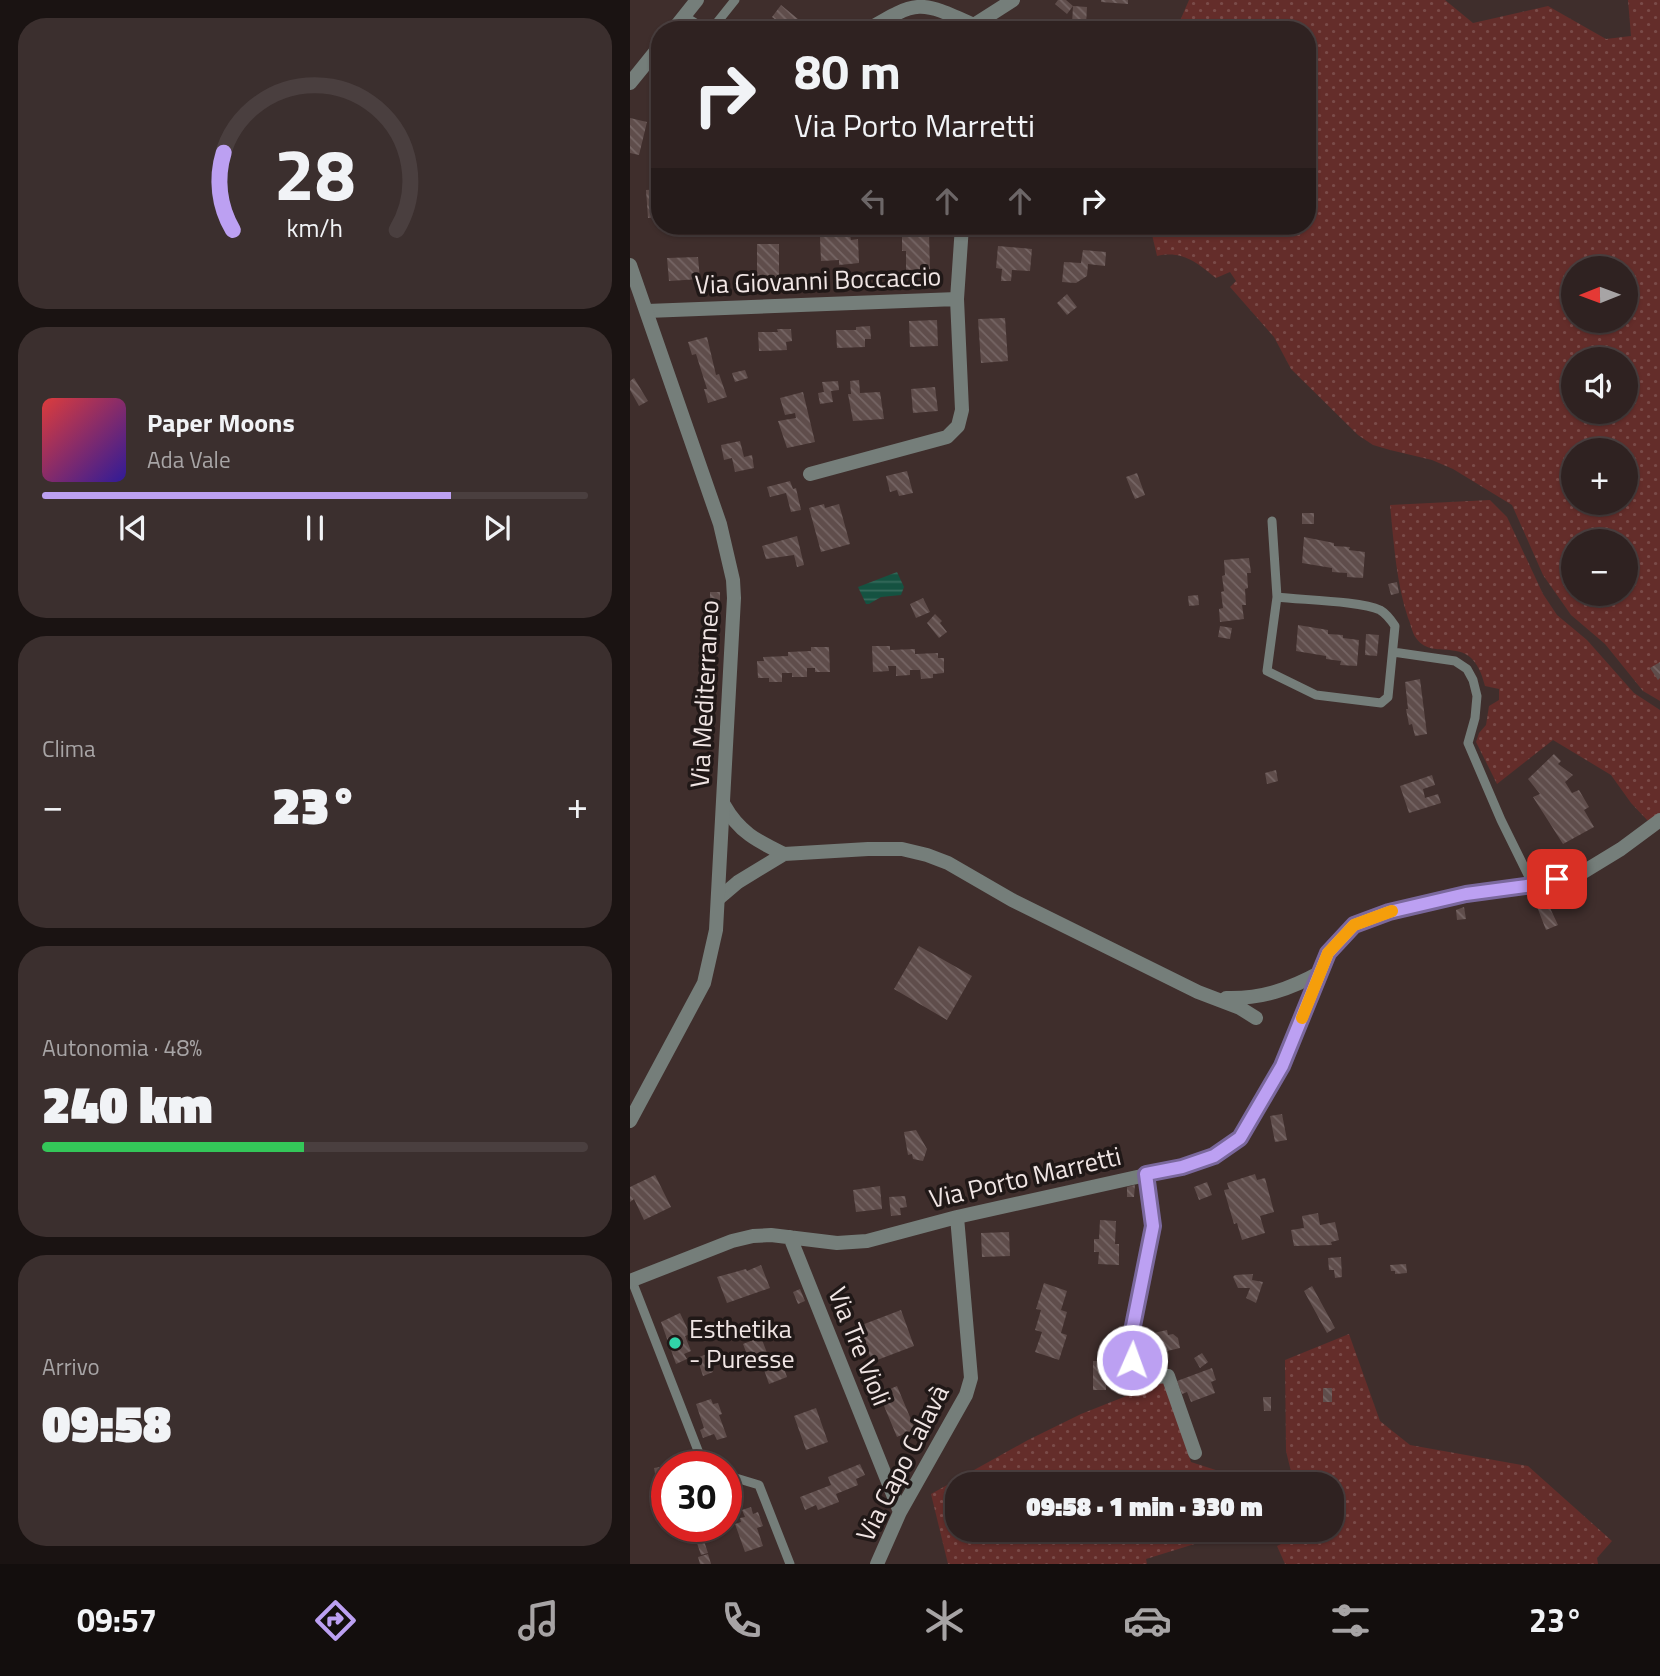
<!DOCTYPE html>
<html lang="it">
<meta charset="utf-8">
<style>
:root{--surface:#2f2221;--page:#3b2f2e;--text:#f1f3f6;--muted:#a7a4a5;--line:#4a3f3f;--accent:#bca0f2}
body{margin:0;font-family:"Titillium Web",sans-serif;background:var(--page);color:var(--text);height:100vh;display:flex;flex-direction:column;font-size:26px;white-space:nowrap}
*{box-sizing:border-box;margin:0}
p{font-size:23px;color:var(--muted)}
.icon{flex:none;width:38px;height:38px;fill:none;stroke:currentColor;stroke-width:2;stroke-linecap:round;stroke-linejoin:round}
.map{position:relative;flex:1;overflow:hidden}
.drawer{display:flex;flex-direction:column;gap:18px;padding:18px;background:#1a1312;width:630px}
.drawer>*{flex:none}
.guide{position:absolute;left:21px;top:21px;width:665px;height:214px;border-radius:28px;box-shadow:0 2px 5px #0004,0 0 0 2px var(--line);background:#2f2221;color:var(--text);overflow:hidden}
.needle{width:46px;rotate:269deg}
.buttons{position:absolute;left:931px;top:256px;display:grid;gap:14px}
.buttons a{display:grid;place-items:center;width:77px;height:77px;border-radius:50%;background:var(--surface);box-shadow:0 2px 5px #0004,0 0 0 2px var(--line);font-size:35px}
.speed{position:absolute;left:21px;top:1451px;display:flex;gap:14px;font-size:35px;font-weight:700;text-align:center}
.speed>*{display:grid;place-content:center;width:91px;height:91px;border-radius:50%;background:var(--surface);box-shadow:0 2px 5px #0004,0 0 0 2px var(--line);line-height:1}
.speed .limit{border:10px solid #d22;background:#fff;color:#111}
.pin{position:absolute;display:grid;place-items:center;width:60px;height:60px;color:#fff;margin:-30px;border-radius:14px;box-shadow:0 4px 10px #0006}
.me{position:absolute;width:77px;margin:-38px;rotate:2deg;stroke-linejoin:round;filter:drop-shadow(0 0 5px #0008)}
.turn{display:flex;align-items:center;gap:24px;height:147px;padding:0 28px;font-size:32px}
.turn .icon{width:91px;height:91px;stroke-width:2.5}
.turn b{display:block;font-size:49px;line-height:60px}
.lanes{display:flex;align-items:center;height:66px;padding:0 28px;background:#0003;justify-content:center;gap:35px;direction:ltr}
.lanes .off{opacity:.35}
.big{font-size:52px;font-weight:800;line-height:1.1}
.drawer .widget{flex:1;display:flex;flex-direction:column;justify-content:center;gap:10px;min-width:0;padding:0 24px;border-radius:28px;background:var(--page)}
.drawer .dial{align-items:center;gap:0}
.dial svg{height:182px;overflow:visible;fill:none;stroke:var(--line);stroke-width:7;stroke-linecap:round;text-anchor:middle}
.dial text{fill:var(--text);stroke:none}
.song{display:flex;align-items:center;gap:21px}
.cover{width:84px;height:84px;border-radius:10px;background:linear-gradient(135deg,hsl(0 70% 55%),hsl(250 70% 35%))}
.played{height:7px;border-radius:4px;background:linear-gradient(90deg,var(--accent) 75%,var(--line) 75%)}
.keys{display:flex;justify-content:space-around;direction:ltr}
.heat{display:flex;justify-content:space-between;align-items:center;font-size:38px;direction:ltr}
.charge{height:10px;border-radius:5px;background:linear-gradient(90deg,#34c759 48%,var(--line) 0)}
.trip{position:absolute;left:315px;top:1472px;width:399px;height:70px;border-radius:28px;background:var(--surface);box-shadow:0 2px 5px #0004,0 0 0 2px var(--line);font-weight:800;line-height:70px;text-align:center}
.dock{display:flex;height:112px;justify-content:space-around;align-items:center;background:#130e0d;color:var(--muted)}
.dock .icon{width:49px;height:49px}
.dock .on{color:var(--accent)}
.dock b{font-size:32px;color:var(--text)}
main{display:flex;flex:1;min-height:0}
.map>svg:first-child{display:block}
.green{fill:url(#green-dots);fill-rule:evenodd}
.water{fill:url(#water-rules)}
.building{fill:url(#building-back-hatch)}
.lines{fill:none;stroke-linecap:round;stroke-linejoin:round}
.service{stroke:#757e7a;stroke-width:9}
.minor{stroke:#757e7a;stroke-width:14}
.tertiary{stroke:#757e7a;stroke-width:14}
.route-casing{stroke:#7a689d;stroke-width:18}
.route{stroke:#bca0f2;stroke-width:12}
.slow{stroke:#f59e0b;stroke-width:12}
.poi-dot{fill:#31d4a9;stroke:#201817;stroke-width:2.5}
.labels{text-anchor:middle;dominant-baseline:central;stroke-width:7;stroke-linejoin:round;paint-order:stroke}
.street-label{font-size:26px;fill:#f0e5e4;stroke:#201817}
.poi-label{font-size:26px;fill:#f0e5e4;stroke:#201817;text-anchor:start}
</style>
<main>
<section class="drawer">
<div class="widget dial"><svg viewBox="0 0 100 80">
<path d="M14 69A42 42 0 1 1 86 69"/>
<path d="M14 69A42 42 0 0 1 10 35" stroke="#bca0f2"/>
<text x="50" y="56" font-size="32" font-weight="700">28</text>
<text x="50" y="72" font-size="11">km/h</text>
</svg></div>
<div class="widget">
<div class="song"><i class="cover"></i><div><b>Paper Moons</b><p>Ada Vale</p></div></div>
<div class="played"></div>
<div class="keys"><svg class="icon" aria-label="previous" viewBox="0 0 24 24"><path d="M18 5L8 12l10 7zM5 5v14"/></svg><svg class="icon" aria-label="pause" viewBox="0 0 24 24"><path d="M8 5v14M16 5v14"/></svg><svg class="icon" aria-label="next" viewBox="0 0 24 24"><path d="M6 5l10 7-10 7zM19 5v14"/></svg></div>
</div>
<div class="widget"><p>Clima</p>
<div class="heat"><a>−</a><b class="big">23°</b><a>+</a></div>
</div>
<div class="widget"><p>Autonomia · 48%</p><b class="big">240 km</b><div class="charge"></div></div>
<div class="widget"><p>Arrivo</p><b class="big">09:58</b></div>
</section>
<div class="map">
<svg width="1030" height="1564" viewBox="0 0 1030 1564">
<defs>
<pattern id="green-dots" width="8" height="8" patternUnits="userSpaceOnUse" patternTransform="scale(1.75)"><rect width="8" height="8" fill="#642d2a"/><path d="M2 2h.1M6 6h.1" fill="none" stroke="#7a4b49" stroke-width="1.8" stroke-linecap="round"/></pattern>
<pattern id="water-rules" width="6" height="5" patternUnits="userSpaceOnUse" patternTransform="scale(1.75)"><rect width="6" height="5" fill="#155241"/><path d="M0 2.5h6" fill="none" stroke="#376b5c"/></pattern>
<pattern id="building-back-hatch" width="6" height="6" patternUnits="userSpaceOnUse" patternTransform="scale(1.75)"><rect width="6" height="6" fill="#5f4d4b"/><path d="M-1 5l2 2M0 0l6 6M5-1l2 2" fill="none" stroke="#766665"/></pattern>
</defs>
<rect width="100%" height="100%" fill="#3f2e2c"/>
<path class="green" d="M 559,0 L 815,0 L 843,23 L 918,6 L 976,39 L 1001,36 L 998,0 L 1030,0 L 1030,701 L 1013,691 L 975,644 L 941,615 L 913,575 L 882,505 L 823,469 L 802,460 L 760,450 L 743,445 L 728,435 L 661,369 L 644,337 L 600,287 L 606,281 L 600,272 L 586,278 C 567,263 553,250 527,256 L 520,226 L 677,226 L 677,30 L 546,30 ZM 943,268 L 996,268 L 996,320 L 943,320 ZM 943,359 L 996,359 L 996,411 L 943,411 ZM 943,450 L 996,450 L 996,502 L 943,502 ZM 943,541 L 996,541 L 996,593 L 943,593 Z
M 860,500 L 877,517 L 913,594 L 927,615 L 957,640 L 1004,693 L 1030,710 L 1030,816 L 1018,821 L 1001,803 L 981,775 L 923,740 L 867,784 L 846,742 L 849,733 L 856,725 L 859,706 L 869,700 L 869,689 L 855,686 C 842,629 804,664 786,638 C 782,633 781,624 778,618 C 766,581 764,544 760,505 Z
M 719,1334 L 750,1421 L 780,1445 L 898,1466 L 982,1541 L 967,1558 L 968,1564 L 655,1564 L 647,1546 L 661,1539 L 661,1530 L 702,1530 L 702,1484 L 664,1484 L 656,1451 L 655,1360 Z
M 534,1381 L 561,1462 L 629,1484 L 327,1484 L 327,1530 L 640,1530 L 637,1536 L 584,1538 L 516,1559 L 517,1564 L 318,1564 L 301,1494 L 398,1440 L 451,1414 Z"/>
<path class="water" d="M 267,572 L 274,587 L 271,595 L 251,597 L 239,604 L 236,604 L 228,587 Z"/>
<path class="building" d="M 428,0 L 436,0 L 443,6 L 437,14 L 425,4 Z
M 471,0 L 498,0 L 498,4 L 471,2 Z
M 151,5 L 174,24 L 170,30 L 159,30 L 142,17 Z
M 443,6 L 457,7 L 456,25 L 442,24 Z
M 290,23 L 304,23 L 304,27 L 310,30 L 281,30 L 281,27 L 291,27 Z
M 0,118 L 17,122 L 9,155 L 0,153 Z
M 30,189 L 30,217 L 18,218 L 16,190 Z
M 509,226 L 520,226 L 521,237 L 508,235 Z
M 281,233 L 299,233 L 300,269 L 276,270 L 276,251 L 272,251 L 272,237 L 281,237 Z
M 220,235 L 221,240 L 228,239 L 229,263 L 209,265 L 209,260 L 191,261 L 190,237 Z
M 127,244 L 149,244 L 149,282 L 127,282 Z
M 368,246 L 402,249 L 400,271 L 382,270 L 381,281 L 371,281 L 372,269 L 366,268 Z
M 453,250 L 476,252 L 475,266 L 458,264 L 457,276 L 446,283 L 432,282 L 434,262 L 451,263 Z
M 68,257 L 70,279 L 39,281 L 37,258 Z
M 437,294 L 447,307 L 437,315 L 427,303 Z
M 375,318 L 378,361 L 351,363 L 348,319 Z
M 307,320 L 308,346 L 280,347 L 279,321 Z
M 240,326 L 241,339 L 235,339 L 235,347 L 207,348 L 206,330 L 226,330 L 226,327 Z
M 147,329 L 161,329 L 162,341 L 156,342 L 157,350 L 129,351 L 128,332 L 148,332 Z
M 77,337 L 86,375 L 89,374 L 97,397 L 78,403 L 74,389 L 77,389 L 66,354 L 62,355 L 58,342 Z
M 115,370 L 118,378 L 105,382 L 102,373 Z
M 4,378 L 18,401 L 9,406 L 0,390 L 0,381 Z
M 229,380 L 230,393 L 250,392 L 254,419 L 223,421 L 218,394 L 221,394 L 220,381 Z
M 208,381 L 209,390 L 201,391 L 203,402 L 190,404 L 188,393 L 194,392 L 192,382 Z
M 305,387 L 308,411 L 283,413 L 281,389 Z
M 173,392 L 185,442 L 157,448 L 148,421 L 166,418 L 165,413 L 155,415 L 150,398 Z
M 110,441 L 114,457 L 122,455 L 124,468 L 105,472 L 102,458 L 94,460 L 91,445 Z
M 277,471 L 283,493 L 269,496 L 267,490 L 260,492 L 256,476 Z
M 507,473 L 515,495 L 505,499 L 496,477 Z
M 160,481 L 163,489 L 166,488 L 171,510 L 161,512 L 156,493 L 140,497 L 137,487 Z
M 194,504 L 195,508 L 209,504 L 220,544 L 191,552 L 179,508 Z
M 672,513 L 684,513 L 684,524 L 672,524 Z
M 167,536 L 174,565 L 167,567 L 164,555 L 136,559 L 132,546 Z
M 674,537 L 704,543 L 704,546 L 720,547 L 719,550 L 735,552 L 733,578 L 717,577 L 717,573 L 702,572 L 702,568 L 672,563 Z
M 619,558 L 621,573 L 617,573 L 618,588 L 615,589 L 616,605 L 612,605 L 614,619 L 590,622 L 589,609 L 593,608 L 591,592 L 594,591 L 592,576 L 595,575 L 594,560 Z
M 767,582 L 769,593 L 761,595 L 758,584 Z
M 80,592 L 90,592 L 90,603 L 80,603 Z
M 568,595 L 569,605 L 559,606 L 558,596 Z
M 293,598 L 300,612 L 286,618 L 280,604 Z
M 305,614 L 312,621 L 310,623 L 317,632 L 309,638 L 297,623 Z
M 668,625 L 698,630 L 698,634 L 713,635 L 713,638 L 729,640 L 727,666 L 710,665 L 711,661 L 696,659 L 696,656 L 666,651 Z
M 590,626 L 602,628 L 600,639 L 588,637 Z
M 736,634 L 749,635 L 747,656 L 735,655 Z
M 242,646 L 260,646 L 260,650 L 285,649 L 285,654 L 308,653 L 308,658 L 314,658 L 314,673 L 303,674 L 303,678 L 291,679 L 290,670 L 280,670 L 280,675 L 266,676 L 266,666 L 258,666 L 259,671 L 243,672 Z
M 181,647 L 199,647 L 200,672 L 185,672 L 185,668 L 177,668 L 177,677 L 162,677 L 162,673 L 152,673 L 152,682 L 139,682 L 139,678 L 128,678 L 127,661 L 134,661 L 133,657 L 158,656 L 158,652 L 181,651 Z
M 1030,662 L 1030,678 L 1028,680 L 1020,668 Z
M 790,679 L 797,734 L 785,736 L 782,724 L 779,725 L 776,709 L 778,709 L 775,682 Z
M 924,754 L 931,761 L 928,764 L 943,775 L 935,782 L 942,793 L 949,790 L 959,807 L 954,810 L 964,827 L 933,844 L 903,797 L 910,794 L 898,779 Z
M 646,770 L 648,781 L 637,784 L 635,773 Z
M 802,775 L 805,785 L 793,789 L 795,798 L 808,794 L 811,803 L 779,813 L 770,786 Z
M 914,895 L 928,925 L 916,930 L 904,899 Z
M 834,907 L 836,919 L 827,920 L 826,910 Z
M 289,946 L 342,976 L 317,1020 L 264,989 Z
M 652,1114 L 657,1140 L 645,1142 L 640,1116 Z
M 286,1130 L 297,1149 L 293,1161 L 283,1159 L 282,1154 L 278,1155 L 274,1132 Z
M 625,1174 L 627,1180 L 635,1178 L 644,1212 L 630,1216 L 635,1233 L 612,1240 L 607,1223 L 604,1224 L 594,1190 L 599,1189 L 597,1183 Z
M 25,1175 L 41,1207 L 14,1220 L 4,1199 L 0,1202 L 0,1187 Z
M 577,1182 L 582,1195 L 569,1200 L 564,1187 Z
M 505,1185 L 504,1197 L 497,1197 L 497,1187 Z
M 250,1186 L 252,1209 L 226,1212 L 223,1190 Z
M 275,1196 L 277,1207 L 270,1208 L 271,1215 L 261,1216 L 259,1197 Z
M 688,1213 L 690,1225 L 705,1222 L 709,1240 L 701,1242 L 702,1245 L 664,1246 L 661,1230 L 674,1228 L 672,1216 Z
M 470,1220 L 486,1221 L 485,1244 L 489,1244 L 489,1265 L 468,1264 L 469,1252 L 464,1252 L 464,1239 L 469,1239 Z
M 379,1232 L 380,1256 L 352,1257 L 351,1233 Z
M 711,1257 L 712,1277 L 705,1278 L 704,1270 L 699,1270 L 698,1258 Z
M 776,1264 L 777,1273 L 765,1274 L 765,1271 L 761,1271 L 760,1265 Z
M 131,1265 L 140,1288 L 97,1303 L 87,1277 L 116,1269 L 117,1271 Z
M 623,1274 L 622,1280 L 633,1282 L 626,1303 L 616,1298 L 620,1288 L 608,1288 L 603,1277 L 605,1275 Z
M 414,1283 L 437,1291 L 431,1310 L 437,1312 L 431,1333 L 437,1335 L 429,1360 L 405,1352 L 412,1332 L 405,1330 L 411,1310 L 406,1309 Z
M 682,1286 L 705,1328 L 697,1333 L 674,1291 Z
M 170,1289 L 175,1301 L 168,1304 L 163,1292 Z
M 271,1310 L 284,1346 L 242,1362 L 229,1326 Z
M 50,1313 L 60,1334 L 55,1336 L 61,1351 L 54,1354 L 57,1359 L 46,1364 L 31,1322 Z
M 537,1330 L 538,1335 L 543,1334 L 548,1338 L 550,1348 L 520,1355 L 515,1335 Z
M 131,1337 L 139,1358 L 149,1354 L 157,1377 L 139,1384 L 131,1361 L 121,1365 L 113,1344 Z
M 572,1353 L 578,1362 L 570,1368 L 564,1358 Z
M 77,1354 L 83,1372 L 73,1376 L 69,1364 L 66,1365 L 64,1359 Z
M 463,1361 L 476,1361 L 476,1390 L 463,1390 Z
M 582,1368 L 586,1380 L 581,1382 L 585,1393 L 561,1402 L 557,1392 L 552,1394 L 547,1381 Z
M 267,1386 L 285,1429 L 267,1437 L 249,1394 Z
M 693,1388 L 702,1388 L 702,1402 L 693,1402 Z
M 633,1397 L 641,1397 L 641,1411 L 634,1411 Z
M 81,1399 L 83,1404 L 88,1403 L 92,1414 L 89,1415 L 97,1437 L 87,1440 L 84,1434 L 73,1438 L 70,1430 L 74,1428 L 66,1404 Z
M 186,1408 L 198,1442 L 176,1450 L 164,1416 Z
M 230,1464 L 235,1475 L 226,1479 L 228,1485 L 206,1494 L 209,1502 L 188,1510 L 186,1505 L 175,1510 L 170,1497 L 201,1485 L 198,1477 Z
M 36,1466 L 37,1494 L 33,1495 L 31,1487 L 28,1488 L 24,1468 Z
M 121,1507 L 123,1514 L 128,1512 L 133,1526 L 127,1528 L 133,1546 L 115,1552 L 105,1524 L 111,1522 L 110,1518 L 115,1517 L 112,1510 Z
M 74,1541 L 78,1553 L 71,1555 L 67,1543 Z
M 78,1554 L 81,1564 L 70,1564 L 68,1557 Z"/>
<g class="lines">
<path class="service" d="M 54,16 L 77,30
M 81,30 L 105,0
M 642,521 L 647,597 L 637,671 L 686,695 L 751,703 L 758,697 L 765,626 C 761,620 757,614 750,610 C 731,601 671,600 647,597
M 763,652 L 825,661 L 837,669 L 843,680 L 847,696 L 845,718 L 838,743 L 871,820 L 903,885
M 2,1281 L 74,1466
M 96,1475 L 129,1485 L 160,1564"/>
<path class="minor" d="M 237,30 C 288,0 289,0 344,25
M 344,30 L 344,25 L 383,0
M 390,226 L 427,230
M 327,299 L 332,226
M 17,311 L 327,299 L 332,410 L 328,426 L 317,437 L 180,474
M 94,805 C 109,832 127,841 154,854
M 88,899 L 108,882 L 154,854 L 238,849 L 272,849 L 297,855 L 318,863 L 382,900 L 568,992 L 610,1008 L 626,1018
M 596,998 C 632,999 660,989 691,972
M 516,1174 L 523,1226 L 501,1341 L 504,1379 L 538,1376 L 565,1453
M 160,1237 L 270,1512
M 0,1281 L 102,1241 L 123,1236 L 141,1235 L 207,1243 L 237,1241 L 327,1217 L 552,1167 L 584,1156 L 610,1138 L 652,1066 L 698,953 L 724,925 L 759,912 L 836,894 L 903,885 L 950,874 L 991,849 L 1030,820
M 247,1564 L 270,1512 L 336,1395 L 341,1378 L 327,1217"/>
<path class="tertiary" d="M 43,30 L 67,0
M 0,83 L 30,46
M 0,265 L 90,524 L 103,580 L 104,598 L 86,930 L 74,983 L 0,1121"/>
</g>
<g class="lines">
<g class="route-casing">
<path id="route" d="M 502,1360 L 500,1341 L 523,1226 L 516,1174 L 552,1167 L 584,1156 L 610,1138 L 652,1066 L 698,953 L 724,925 L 759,912 L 836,894 L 903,885 L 927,879"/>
</g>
<use href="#route" class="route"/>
<path class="slow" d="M 672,1018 L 698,953 L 724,925 L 762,911"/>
</g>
<circle class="poi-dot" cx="45" cy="1343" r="7"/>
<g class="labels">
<g class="street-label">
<text transform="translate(188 280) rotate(-2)">Via Giovanni Boccaccio</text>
<text transform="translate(74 694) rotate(-87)">Via Mediterraneo</text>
<text transform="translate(395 1177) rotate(-13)">Via Porto Marretti</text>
<text transform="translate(230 1346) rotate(68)">Via Tre Violi</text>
<text transform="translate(272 1463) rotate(-63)">Via Capo Calavà</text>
</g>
<g class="poi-label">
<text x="59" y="1328">Esthetika<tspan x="59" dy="30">- Puresse</tspan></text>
</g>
</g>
</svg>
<div class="buttons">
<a><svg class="needle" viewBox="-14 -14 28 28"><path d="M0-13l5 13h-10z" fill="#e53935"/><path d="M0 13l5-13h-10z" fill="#a7a4a5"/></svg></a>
<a><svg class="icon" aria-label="sound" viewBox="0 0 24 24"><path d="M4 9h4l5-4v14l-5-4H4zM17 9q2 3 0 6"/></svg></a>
<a>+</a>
<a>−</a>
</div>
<div class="speed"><div class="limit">30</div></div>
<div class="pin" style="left:927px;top:879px;background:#d93025"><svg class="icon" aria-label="arrive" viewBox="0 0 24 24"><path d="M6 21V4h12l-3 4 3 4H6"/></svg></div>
<svg class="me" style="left:502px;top:1360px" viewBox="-20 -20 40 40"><circle r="17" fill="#bca0f2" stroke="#fff" stroke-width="3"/><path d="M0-11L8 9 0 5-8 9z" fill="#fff"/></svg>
<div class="trip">09:58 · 1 min · 330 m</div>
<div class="guide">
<div class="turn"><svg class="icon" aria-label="right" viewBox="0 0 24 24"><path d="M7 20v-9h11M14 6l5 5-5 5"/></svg><div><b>80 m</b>Via Porto Marretti</div></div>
<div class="lanes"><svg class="icon off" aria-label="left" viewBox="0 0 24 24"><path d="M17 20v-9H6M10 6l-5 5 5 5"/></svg><svg class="icon off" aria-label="ahead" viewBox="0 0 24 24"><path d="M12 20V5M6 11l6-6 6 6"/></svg><svg class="icon off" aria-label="ahead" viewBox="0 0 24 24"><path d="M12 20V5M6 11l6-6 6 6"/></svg><svg class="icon" aria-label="right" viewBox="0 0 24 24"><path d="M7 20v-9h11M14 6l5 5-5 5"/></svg></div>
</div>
</div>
</main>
<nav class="dock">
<b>09:57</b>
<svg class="icon on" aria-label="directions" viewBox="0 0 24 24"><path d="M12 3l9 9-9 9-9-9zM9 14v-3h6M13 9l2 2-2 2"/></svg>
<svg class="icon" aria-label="music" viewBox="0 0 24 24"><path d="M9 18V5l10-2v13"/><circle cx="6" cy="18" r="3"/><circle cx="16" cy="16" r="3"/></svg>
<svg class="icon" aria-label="phone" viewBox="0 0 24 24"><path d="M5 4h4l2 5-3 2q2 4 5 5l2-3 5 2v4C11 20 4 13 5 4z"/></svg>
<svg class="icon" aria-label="climate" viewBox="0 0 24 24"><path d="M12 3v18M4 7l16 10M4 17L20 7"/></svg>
<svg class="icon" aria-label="car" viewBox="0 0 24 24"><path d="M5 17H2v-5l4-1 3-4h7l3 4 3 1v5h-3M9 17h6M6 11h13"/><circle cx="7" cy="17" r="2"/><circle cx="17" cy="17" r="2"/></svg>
<svg class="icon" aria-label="filters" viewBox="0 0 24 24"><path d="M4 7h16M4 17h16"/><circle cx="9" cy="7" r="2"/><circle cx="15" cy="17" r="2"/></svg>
<b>23°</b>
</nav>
